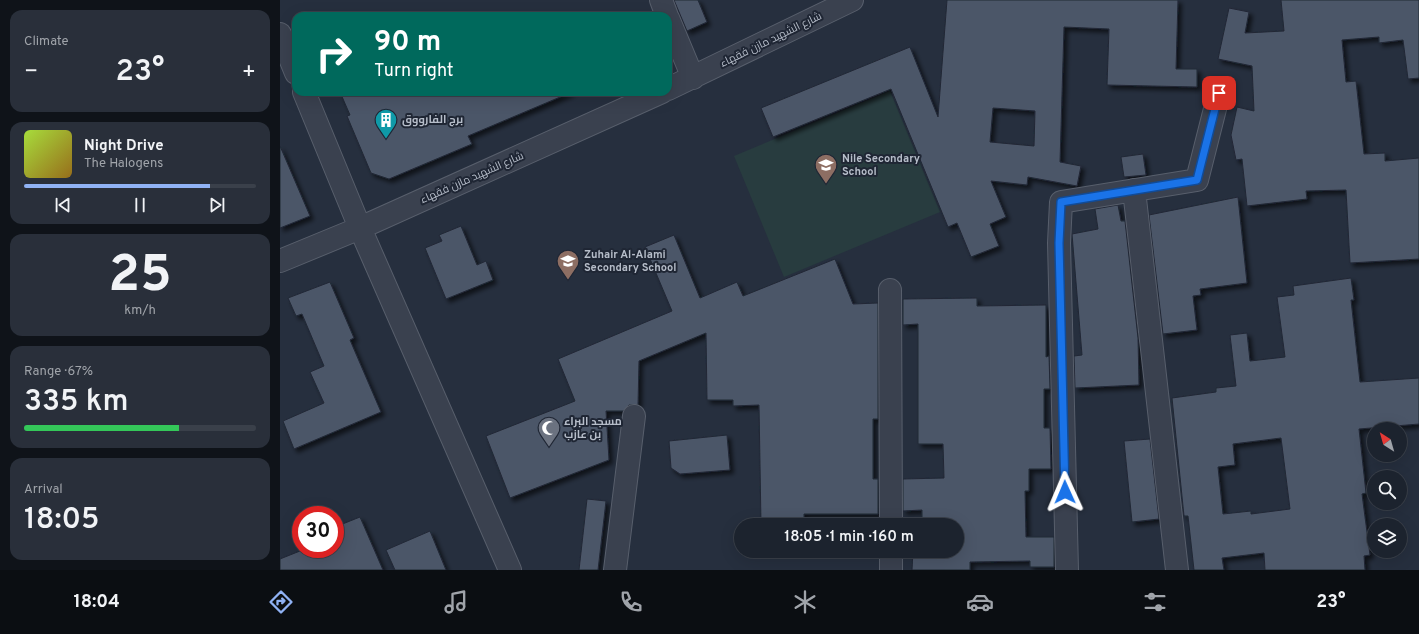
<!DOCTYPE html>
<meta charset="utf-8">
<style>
:root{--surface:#1c232e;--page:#292f3a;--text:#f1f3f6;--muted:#a0a4aa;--line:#3a404a;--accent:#90b2f4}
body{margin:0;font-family:Overpass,Cairo,sans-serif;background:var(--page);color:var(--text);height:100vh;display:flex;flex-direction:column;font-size:15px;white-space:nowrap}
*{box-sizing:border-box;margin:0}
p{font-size:13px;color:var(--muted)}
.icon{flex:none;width:22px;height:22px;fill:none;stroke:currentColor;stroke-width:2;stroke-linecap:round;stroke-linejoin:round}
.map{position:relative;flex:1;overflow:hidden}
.sheet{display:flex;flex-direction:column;gap:10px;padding:10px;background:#0f1319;width:280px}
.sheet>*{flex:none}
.top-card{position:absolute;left:12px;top:12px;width:380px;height:84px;border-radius:12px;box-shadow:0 4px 16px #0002,0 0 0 1px var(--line);background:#00695c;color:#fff;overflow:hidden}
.needle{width:26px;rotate:323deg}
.buttons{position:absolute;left:1087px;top:422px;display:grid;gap:8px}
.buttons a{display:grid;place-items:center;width:40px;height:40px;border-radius:50%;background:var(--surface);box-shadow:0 4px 16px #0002,0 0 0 1px var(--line);font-size:20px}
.speed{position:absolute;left:12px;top:506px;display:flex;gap:8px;font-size:20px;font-weight:700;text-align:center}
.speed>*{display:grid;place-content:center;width:52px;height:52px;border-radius:50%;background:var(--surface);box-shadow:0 4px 16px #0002,0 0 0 1px var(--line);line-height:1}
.speed .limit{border:6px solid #d22;background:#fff;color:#111}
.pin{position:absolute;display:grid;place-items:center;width:34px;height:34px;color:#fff;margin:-17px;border-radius:8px;box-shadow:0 2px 6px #0006}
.me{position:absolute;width:44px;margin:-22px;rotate:359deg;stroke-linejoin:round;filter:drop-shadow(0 0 3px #0008)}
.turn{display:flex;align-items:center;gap:14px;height:84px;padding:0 16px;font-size:18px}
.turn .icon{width:52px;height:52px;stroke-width:2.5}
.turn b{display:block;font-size:28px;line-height:34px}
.big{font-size:30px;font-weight:600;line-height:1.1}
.sheet .tile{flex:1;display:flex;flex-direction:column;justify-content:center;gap:6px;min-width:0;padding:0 14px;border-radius:12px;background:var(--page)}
.sheet .dial{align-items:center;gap:0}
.dial b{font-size:52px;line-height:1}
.song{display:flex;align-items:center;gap:12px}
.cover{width:48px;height:48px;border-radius:6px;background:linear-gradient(135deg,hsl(80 70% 55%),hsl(40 70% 35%))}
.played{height:4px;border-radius:2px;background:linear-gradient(90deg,var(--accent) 80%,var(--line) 80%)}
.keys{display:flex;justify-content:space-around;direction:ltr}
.heat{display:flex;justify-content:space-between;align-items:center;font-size:22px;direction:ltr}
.charge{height:6px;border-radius:3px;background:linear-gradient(90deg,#34c759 67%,var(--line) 0)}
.trip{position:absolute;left:454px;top:518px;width:230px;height:40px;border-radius:20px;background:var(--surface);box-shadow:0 4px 16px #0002,0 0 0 1px var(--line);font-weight:600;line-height:40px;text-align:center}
.dock{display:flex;height:64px;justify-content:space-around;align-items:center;background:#0b0e12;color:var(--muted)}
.dock .icon{width:28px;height:28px}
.dock .on{color:var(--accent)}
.dock b{font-size:18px;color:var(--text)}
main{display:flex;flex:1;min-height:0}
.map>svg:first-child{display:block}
.green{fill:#283c3f}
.building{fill:#4c5667;stroke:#212836;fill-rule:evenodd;filter:url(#shadow)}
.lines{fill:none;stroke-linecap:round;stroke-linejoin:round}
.minor-casing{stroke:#585f6c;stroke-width:24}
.minor{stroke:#3a414f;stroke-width:22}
.route-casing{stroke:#114b97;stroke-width:10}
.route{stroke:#1a73e8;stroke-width:7}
.labels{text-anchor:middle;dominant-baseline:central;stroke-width:4;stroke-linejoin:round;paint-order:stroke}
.street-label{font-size:11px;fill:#b6bdc9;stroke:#1f2634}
.poi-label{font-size:11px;font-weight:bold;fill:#b6bdc9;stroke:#1f2634;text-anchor:start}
</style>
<main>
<section class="sheet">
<div class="tile"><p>Climate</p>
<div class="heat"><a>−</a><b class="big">23°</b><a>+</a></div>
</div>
<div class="tile">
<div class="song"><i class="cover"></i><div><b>Night Drive</b><p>The Halogens</p></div></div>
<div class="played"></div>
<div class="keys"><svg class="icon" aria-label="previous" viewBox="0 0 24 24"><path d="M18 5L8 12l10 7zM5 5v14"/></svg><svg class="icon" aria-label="pause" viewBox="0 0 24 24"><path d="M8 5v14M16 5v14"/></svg><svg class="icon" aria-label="next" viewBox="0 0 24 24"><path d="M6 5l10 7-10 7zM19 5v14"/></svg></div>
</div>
<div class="tile dial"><b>25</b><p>km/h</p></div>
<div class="tile"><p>Range · 67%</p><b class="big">335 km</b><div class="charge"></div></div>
<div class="tile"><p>Arrival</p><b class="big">18:05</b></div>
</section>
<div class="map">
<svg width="1139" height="570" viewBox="0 0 1139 570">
<defs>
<filter id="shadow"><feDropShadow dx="3.5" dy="3.5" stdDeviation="2" flood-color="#0009"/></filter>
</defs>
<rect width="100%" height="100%" fill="#262f3e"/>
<path class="green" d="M 610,91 L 660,212 L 504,277 L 454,156 Z"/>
<path class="building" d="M 394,0 L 418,0 L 427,22 L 407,31 Z
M 667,0 L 898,0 L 896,69 L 917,69 L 917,87 L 827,85 L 829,29 L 784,27 L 780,162 L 801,166 L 797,186 L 748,177 L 747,185 L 711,181 L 726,217 L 710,224 L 719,246 L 691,257 L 677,223 L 668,227 L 611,89 L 493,137 L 481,108 L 630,47 L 658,117 ZM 713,108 L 755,111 L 754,146 L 710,142 Z
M 1001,0 L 1139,0 L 1139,78 L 1128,79 L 1123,40 L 1099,43 L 1099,37 L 1062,40 L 1066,82 L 1076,81 L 1084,154 L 1105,153 L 1105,161 L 1139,158 L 1139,259 L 1070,263 L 1066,190 L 1026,191 L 1027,199 L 967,206 L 962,159 L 956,160 L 951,135 L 957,107 L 974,111 L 972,66 L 938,59 L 949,8 L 969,12 L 965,33 L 1004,31 Z
M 60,92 L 292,92 L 188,136 L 192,144 L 109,179 L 91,173 L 67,116 L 70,115 Z
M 0,146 L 30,216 L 0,228 Z
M 863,154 L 866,175 L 844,177 L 841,157 Z
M 958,197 L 967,283 L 920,289 L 921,295 L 913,296 L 917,330 L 883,334 L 869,215 Z
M 838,205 L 841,221 L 845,221 L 858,338 L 859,385 L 795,388 L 794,356 L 802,355 L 792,234 L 818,229 L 815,209 Z
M 181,226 L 197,265 L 206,261 L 213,280 L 166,299 L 145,248 L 162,241 L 159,235 Z
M 394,235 L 420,298 L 457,282 L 463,296 L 555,259 L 573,304 L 598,303 L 598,419 L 593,419 L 593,479 L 598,479 L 598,514 L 524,514 L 524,525 L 481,525 L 479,405 L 453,406 L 453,400 L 427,400 L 426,333 L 359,361 L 358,405 L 349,405 L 343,411 L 326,411 L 329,460 L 230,498 L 206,436 L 295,401 L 278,359 L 392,311 L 365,247 Z
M 1071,278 L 1074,300 L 1071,300 L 1080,382 L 1139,378 L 1139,424 L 1079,429 L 1086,493 L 1082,494 L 1090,555 L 1084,556 L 1085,570 L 985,570 L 984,553 L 942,558 L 944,570 L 914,570 L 908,516 L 904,516 L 892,398 L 936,392 L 936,388 L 956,386 L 950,335 L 967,333 L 970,361 L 1005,357 L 997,297 L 1014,295 L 1013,286 ZM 1001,438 L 1010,509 L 971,514 L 971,511 L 943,514 L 938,467 L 955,465 L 953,444 Z
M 50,282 L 74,338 L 70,340 L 101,412 L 14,449 L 3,421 L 44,403 L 30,372 L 44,366 L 22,314 L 16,316 L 8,298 Z
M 697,298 L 697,306 L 766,305 L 766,357 L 769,356 L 770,389 L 764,389 L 764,428 L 770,428 L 771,469 L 749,469 L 749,491 L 745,491 L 746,537 L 774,537 L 774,567 L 750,567 L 750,561 L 690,562 L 690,570 L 632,570 L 633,551 L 677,551 L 677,525 L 642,525 L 642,510 L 623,511 L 623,479 L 664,478 L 663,444 L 638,444 L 638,324 L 623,325 L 623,299 Z
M 447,435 L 450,470 L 400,474 L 391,468 L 389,441 Z
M 870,439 L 879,519 L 852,522 L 844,441 Z
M 307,499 L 326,501 L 318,570 L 299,570 Z
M 80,517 L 103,570 L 0,570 L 0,559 L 25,549 L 55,549 L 55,527 Z
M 150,531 L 166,570 L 115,570 L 106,550 Z"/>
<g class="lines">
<g class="minor-casing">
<path id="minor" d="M 381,0 L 387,16
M 388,18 L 413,78
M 0,34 L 16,73
M 388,89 L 572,0
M 24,92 L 80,228 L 230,570
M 854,190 L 897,570
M 0,261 L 80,228 L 382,92
M 610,290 L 611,525
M 611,551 L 611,570
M 335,570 L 354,416
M 787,570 L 779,243 L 781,202 L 917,180 L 939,93"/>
</g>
<use href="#minor" class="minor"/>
</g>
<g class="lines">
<g class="route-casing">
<path id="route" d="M 785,492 L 779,243 L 781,202 L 917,180 L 939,93"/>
</g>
<use href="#route" class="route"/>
</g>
<defs>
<g id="building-pin" transform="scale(1.15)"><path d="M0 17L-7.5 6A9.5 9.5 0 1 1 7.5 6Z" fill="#0f9aa8" stroke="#1f2634"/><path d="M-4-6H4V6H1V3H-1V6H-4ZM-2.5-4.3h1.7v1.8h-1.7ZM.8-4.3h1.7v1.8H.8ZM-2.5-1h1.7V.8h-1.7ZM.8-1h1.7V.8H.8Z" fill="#fff"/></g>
<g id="school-pin" transform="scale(1.15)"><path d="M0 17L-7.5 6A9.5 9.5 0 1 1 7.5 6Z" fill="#8d6e63" stroke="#1f2634"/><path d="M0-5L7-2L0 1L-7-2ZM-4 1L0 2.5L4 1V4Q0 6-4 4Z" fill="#fff"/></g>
<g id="mosque-pin" transform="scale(1.15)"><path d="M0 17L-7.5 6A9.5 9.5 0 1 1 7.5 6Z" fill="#6b7280" stroke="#1f2634"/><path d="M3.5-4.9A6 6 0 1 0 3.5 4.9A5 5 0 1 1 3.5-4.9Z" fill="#fff"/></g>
</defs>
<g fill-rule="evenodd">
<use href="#building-pin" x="106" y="120"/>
<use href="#school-pin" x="546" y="165"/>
<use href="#school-pin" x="288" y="261"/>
<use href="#mosque-pin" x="269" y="428"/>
</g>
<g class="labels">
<g class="street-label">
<text transform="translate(491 40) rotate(-26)">شارع الشهيد مازن فقهاء</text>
<text transform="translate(192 178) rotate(-24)">شارع الشهيد مازن فقهاء</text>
</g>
<g class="poi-label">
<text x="122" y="120">برج الفارووق</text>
<text x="562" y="159">Nile Secondary<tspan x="562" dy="13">School</tspan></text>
<text x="304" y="255">Zuhair Al-Alami<tspan x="304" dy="13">Secondary School</tspan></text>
<text x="284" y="422">مسجد البراء<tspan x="284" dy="13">بن عازب</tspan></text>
</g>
</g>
</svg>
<div class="buttons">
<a><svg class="needle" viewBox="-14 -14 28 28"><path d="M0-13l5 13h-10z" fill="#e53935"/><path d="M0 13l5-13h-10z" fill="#a0a4aa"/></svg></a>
<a><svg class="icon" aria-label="search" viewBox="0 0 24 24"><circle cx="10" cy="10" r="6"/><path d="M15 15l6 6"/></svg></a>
<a><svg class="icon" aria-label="layers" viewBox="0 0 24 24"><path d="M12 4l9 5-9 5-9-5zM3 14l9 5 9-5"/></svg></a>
</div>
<div class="speed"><div class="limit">30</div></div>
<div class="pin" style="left:939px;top:93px;background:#d93025"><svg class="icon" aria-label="arrive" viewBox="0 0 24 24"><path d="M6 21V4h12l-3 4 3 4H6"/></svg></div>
<svg class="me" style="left:785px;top:492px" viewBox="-20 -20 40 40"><path d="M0-17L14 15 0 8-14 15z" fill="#1a73e8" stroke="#fff" stroke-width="4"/></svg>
<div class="trip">18:05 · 1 min · 160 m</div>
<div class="top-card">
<div class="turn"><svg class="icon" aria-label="right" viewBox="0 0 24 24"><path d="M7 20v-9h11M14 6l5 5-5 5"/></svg><div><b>90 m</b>Turn right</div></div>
</div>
</div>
</main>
<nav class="dock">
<b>18:04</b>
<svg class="icon on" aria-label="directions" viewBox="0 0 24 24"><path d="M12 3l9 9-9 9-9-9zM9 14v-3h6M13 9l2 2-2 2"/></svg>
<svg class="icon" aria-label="music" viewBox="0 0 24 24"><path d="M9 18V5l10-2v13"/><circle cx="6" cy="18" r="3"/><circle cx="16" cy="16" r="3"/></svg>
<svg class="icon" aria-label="phone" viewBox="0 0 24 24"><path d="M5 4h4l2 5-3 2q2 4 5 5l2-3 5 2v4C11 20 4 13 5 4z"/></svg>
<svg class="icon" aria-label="climate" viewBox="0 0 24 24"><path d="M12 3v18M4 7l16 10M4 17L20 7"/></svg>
<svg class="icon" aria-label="car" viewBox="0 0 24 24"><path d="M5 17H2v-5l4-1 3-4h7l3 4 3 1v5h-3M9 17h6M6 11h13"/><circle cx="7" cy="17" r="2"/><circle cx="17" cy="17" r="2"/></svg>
<svg class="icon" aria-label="filters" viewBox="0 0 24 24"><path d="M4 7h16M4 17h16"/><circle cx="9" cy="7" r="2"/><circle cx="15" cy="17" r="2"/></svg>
<b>23°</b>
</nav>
